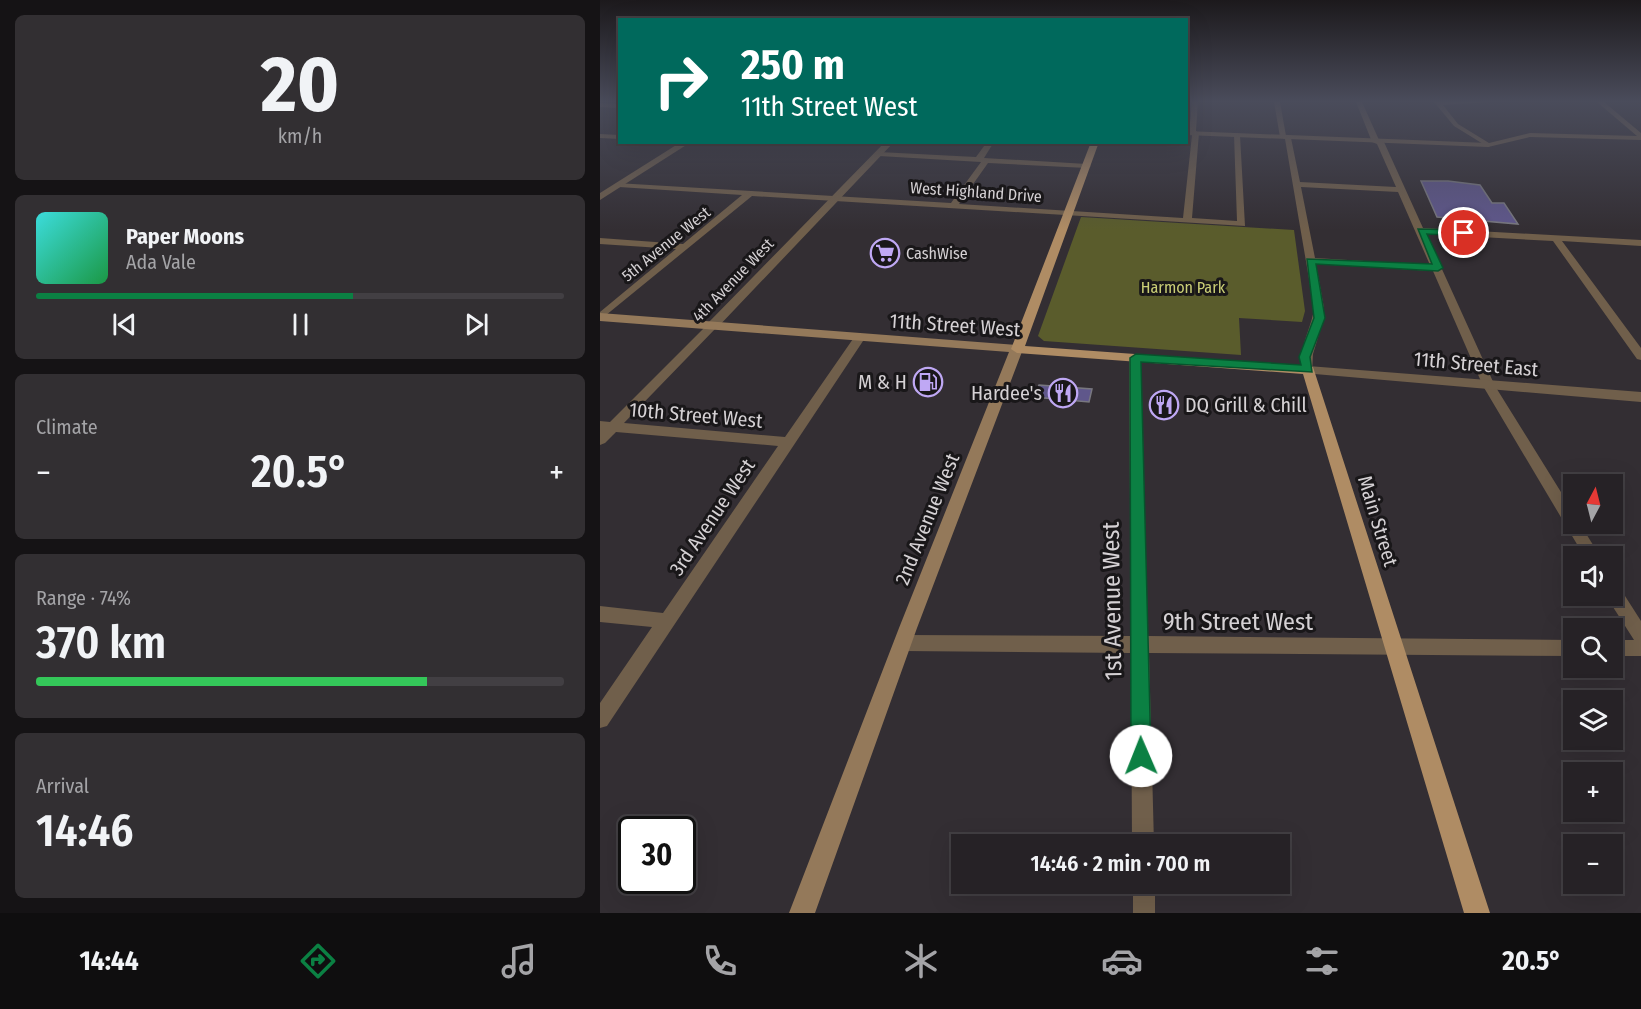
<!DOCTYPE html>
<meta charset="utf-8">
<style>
:root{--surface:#262226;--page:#322f32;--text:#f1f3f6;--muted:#a4a4a7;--line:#423f43;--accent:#0b8043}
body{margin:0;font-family:"Fira Sans Condensed",sans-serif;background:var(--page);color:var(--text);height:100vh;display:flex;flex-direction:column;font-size:22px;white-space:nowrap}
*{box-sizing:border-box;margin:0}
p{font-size:20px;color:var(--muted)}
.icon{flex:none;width:33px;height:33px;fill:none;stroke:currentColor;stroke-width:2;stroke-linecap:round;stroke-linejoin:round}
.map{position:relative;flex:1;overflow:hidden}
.side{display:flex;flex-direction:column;gap:15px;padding:15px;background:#151315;width:600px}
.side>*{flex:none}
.top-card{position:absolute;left:18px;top:18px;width:570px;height:126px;border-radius:0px;box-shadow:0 6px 24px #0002,0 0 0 2px var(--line);background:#00695c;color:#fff;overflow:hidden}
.needle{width:39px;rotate:7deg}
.fabs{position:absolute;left:963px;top:474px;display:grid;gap:12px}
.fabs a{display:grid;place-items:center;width:60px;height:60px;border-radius:0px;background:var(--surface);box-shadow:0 6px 24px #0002,0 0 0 2px var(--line);font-size:30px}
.speed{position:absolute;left:18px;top:816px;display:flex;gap:12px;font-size:30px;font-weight:700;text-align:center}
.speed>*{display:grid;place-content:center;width:78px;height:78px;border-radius:50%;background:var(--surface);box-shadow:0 6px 24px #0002,0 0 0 2px var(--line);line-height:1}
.speed .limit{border:3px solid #111;border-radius:9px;background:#fff;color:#111}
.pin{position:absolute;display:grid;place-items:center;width:51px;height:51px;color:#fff;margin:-26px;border:3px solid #fff;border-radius:50%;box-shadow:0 2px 6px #0007}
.me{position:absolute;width:66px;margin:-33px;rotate:359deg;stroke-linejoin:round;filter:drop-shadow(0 0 4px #0008)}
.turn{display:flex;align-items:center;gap:21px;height:126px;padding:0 24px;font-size:27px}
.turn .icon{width:78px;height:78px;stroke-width:2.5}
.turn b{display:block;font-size:42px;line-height:51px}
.big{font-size:45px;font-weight:600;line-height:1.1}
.side .card{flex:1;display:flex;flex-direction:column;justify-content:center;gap:9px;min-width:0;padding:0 21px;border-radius:9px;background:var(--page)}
.side .dial{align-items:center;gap:0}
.dial b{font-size:78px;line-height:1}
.song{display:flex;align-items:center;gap:18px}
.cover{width:72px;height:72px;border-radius:9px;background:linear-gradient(135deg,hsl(180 70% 55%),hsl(140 70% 35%))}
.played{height:6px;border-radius:3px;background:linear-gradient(90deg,var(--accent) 60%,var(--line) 60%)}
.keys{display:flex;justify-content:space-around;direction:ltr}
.heat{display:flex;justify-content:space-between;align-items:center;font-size:33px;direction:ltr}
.charge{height:9px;border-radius:4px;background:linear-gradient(90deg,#34c759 74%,var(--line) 0)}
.trip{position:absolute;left:351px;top:834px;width:339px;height:60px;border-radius:0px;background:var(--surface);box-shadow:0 6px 24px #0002,0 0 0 2px var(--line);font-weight:600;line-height:60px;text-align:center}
.tabs{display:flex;height:96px;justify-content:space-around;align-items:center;background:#0f0e0f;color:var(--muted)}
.tabs .icon{width:42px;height:42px}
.tabs .current{color:var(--accent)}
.tabs b{font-size:27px;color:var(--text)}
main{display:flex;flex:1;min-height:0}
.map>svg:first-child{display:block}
.green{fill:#5a5c2c}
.building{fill:#5f578b;stroke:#78777f;stroke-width:1.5}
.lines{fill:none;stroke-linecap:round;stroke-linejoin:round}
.minor{fill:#705f4b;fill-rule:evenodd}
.tertiary{fill:#705f4b;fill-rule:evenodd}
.secondary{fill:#94795a;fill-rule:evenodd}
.primary{fill:#af8c64;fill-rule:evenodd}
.route{fill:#0b8043;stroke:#07532c;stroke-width:1.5}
.labels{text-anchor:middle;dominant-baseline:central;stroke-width:6;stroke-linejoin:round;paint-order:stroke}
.far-street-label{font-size:16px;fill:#d5d1d4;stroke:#191719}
.far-poi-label{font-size:16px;fill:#d5d1d4;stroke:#191719;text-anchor:start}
.far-park-label{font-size:16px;fill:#cace76;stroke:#191719}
.street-label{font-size:20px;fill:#d5d1d4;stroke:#191719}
.poi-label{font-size:20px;fill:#d5d1d4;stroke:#191719;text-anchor:end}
.near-street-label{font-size:24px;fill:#d5d1d4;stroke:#191719}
</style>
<main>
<section class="side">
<div class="card dial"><b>20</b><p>km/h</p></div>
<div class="card">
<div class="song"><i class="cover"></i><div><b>Paper Moons</b><p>Ada Vale</p></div></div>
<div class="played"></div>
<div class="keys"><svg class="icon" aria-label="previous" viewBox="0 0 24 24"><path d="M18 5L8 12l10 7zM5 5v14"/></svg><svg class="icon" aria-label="pause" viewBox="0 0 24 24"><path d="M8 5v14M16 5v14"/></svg><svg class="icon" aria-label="next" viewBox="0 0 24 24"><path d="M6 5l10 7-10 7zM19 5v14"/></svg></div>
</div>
<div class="card"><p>Climate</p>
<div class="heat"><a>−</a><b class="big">20.5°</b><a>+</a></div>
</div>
<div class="card"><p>Range · 74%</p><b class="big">370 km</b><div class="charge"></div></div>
<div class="card"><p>Arrival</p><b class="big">14:46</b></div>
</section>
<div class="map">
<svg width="1041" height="913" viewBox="0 0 1041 913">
<rect width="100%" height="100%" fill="#332e33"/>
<path class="green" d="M 481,217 L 694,230 L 705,311 L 702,322 L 639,318 L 641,355 L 444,341 L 438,336 Z"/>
<path class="building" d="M 821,181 L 848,181 L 880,185 L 892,203 L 904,203 L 918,224 L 837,217 Z
M 439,385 L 492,389 L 489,402 L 434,397 Z"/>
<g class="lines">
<path class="minor" d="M 592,102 L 598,102 L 596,131 L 599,133 L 592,218 L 637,221 L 634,135 L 637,133 L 640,135 L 645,226 L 152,196 L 0,320 L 0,312 L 76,249 L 0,244 L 0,238 L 83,244 L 142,195 L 19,187 L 16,187 L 16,183 L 351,203 L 381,162 L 279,156 L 275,154 L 279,152 L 376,157 L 387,142 L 394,142 L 384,158 L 487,164 L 491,166 L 487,168 L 388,163 L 359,204 L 583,218 L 592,135 L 589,133 Z
M 674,102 L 680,102 L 686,136 L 691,138 L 700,182 L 796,187 L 777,144 L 772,142 L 756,102 L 762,102 L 779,140 L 784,142 L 823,228 L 1041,240 L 1041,246 L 962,241 L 1041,348 L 1041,360 L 1037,359 L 953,241 L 826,234 L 895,386 L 974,513 L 974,524 L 980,524 L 1000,556 L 984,556 L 883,386 L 833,271 L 716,264 L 724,308 L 722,324 L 713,354 L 712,373 L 704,373 C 695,352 712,329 714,308 L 685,139 L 680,137 ZM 701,187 L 798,192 L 830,265 L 715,258 Z
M 834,102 L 889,102 L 843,105 L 858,124 L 889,143 L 930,133 L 1037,136 L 997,102 L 1004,102 L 1041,133 L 1041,140 L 930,137 L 888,147 L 854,126 Z
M 0,134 L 20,135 L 20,139 L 0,138 Z
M 112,323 L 116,324 L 116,328 L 24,423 L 185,437 L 255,336 L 259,335 L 265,338 L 7,726 L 0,728 L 0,703 L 52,627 L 0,622 L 0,606 L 63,613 L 178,446 L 16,432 L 5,443 L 0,445 L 0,421 L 10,422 L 108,324 Z
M 535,354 L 541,358 L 548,636 L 974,640 L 974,656 L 549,653 L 554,844 L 532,844 L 531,653 L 303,651 L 297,649 L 294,643 L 297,637 L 303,635 L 531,636 L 529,358 Z
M 1012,583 L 1018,585 L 1041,621 L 1041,656 L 1012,656 L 1012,640 L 1034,640 L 1006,596 L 1012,596 Z
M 533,884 L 555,884 L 555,913 L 533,913 Z"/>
<path class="tertiary" d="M 0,103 L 20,104 L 20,108 L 0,107 Z
M 586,131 L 888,143 L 892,145 L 888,147 L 586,135 Z
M 81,142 L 91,142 L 0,200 L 0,193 Z
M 285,142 L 294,142 L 116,329 L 108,329 L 108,323 Z
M 708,366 L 1041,392 L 1041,402 L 703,373 L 701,370 Z"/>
<path class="secondary" d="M 0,313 L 417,345 L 423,349 L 317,628 L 215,913 L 189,913 L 299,628 L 409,352 L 0,321 Z"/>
<path class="primary" d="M 491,142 L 499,142 L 425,346 L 713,367 L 890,913 L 864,913 L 703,374 L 417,353 L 411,349 Z"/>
</g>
<linearGradient id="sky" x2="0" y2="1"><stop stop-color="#1c191c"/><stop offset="0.44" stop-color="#4a4c5b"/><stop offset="1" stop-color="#4a4c5b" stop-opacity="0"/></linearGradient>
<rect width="1041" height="230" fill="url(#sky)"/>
<path class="route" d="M 818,229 L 864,230 L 869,233 L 864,236 L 827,234 L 843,268 L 838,271 L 716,264 L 725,318 L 710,357 L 712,372 L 541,362 L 551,756 L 548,763 L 541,766 L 534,763 L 531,756 L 530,358 L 536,354 L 701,365 L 699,357 L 714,318 L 707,259 L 832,264 Z"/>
<defs>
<g id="supermarket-ring" transform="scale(1.5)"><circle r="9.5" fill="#191719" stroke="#bfa8f4" stroke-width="1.5"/><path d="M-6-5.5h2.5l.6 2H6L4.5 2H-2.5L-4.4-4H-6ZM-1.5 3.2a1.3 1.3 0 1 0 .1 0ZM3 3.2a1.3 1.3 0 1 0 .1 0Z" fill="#bfa8f4"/></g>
<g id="fuel-ring" transform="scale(1.5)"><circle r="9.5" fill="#191719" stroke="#bfa8f4" stroke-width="1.5"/><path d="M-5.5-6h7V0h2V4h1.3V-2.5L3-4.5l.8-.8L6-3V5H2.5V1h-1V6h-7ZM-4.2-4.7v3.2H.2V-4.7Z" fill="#bfa8f4"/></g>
<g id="restaurant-ring" transform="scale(1.5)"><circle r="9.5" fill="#191719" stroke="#bfa8f4" stroke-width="1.5"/><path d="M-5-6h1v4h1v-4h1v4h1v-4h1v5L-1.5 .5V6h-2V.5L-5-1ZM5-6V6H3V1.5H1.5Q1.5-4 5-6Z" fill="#bfa8f4"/></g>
</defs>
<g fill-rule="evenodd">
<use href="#supermarket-ring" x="285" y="253"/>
<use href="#fuel-ring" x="328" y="382"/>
<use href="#restaurant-ring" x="463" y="393"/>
<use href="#restaurant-ring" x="564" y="405"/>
</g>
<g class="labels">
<g class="far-street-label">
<text transform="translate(376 192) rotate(4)">West Highland Drive</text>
<text transform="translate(66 244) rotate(-39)">5th Avenue West</text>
<text transform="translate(133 280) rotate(-46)">4th Avenue West</text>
</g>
<g class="far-poi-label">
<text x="306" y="253">CashWise</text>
</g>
<g class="far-park-label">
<text x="583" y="287">Harmon Park</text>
</g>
<g class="street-label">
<text transform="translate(355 325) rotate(4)">11th Street West</text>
<text transform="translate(876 364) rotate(5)">11th Street East</text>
<text transform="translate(96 415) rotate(5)">10th Street West</text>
<text transform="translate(112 517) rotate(-56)">3rd Avenue West</text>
<text transform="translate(327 519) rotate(-68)">2nd Avenue West</text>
<text transform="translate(778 521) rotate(73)">Main Street</text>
</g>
<g class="poi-label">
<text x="307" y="382">M &amp; H</text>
<text x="442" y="393">Hardee's</text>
<text x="585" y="405" text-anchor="start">DQ Grill &amp; Chill</text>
</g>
<g class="near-street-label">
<text transform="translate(512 601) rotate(-91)">1st Avenue West</text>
<text x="638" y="622">9th Street West</text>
</g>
</g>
</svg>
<div class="fabs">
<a><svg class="needle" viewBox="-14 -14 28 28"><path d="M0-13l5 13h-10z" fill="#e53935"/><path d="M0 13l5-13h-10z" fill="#a4a4a7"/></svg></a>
<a><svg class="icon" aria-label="sound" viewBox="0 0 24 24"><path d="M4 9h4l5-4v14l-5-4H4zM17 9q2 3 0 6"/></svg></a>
<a><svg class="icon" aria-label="search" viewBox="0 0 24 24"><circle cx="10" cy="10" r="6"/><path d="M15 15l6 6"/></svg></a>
<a><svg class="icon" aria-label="layers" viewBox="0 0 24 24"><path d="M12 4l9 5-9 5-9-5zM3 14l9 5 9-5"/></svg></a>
<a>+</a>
<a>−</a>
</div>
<div class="speed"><div class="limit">30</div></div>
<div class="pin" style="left:864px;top:233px;background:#d93025"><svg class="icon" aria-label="arrive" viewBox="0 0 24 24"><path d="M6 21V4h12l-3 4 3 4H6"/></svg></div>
<svg class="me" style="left:541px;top:756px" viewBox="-20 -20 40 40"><circle r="19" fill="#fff"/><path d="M0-13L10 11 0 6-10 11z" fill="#0b8043"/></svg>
<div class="trip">14:46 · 2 min · 700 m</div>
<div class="top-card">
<div class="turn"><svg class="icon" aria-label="right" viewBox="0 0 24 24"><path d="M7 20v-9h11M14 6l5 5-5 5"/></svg><div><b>250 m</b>11th Street West</div></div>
</div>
</div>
</main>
<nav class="tabs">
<b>14:44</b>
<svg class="icon current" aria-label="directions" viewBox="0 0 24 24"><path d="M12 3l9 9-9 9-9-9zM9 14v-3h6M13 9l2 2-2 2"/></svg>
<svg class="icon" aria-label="music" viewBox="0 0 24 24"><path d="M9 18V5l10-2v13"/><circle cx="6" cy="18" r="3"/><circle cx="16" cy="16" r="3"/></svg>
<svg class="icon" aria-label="phone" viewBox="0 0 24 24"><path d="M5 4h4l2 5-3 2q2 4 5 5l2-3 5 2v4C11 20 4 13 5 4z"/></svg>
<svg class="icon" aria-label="climate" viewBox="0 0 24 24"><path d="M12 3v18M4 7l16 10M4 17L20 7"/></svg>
<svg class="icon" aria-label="car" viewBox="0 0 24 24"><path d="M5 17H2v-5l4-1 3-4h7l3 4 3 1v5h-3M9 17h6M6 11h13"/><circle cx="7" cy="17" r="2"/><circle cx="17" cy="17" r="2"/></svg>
<svg class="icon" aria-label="filters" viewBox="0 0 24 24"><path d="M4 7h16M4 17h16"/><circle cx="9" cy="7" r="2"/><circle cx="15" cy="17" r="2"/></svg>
<b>20.5°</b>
</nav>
